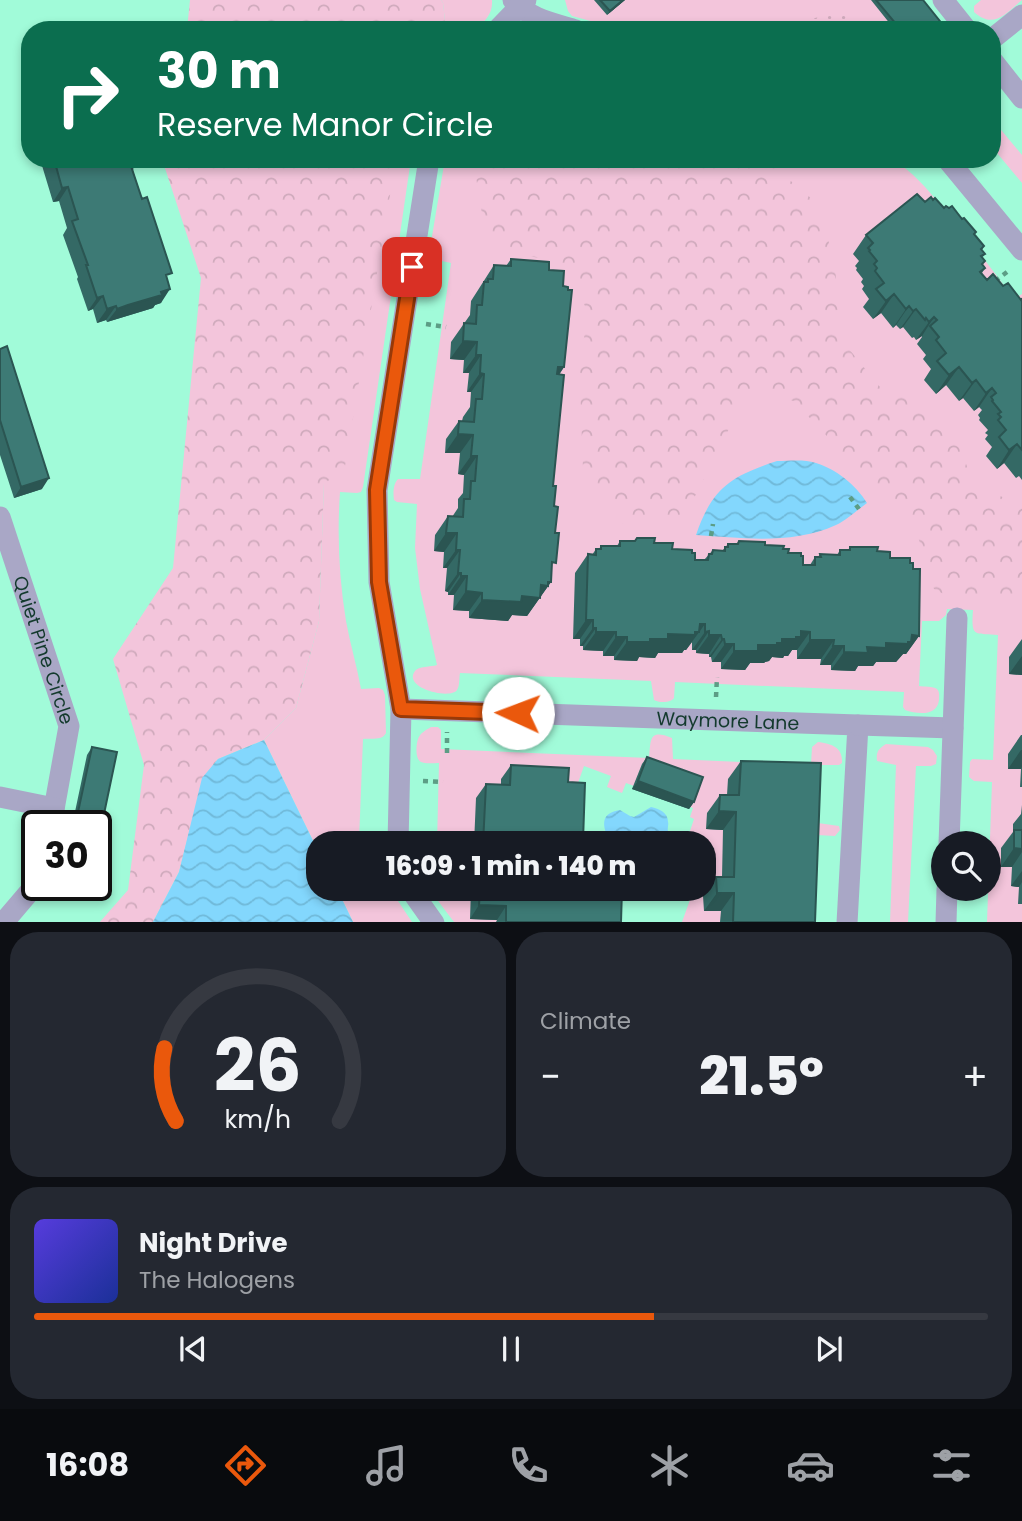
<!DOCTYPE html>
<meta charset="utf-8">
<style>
:root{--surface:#171b24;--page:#242831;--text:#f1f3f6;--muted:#9ea1a6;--line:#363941;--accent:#ea580c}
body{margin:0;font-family:Poppins,sans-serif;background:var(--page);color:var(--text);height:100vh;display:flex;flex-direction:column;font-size:26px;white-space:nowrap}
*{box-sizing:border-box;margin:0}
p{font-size:23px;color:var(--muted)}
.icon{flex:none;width:38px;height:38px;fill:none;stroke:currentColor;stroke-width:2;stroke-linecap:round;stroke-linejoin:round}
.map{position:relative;height:922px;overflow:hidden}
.side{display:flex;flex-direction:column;gap:10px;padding:10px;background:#0d0f14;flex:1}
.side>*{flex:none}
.hud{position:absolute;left:21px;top:21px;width:980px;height:147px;border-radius:28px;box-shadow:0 4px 10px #0003;background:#0b6e4f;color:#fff;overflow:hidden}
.buttons{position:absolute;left:931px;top:831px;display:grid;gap:14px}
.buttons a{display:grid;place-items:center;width:70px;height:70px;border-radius:50%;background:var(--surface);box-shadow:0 4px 10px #0003;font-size:35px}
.speed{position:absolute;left:21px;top:810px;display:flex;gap:14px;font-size:35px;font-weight:700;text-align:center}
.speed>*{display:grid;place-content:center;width:91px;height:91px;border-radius:50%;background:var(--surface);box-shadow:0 4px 10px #0003;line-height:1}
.speed .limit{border:4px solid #111;border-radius:10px;background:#fff;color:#111}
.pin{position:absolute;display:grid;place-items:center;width:60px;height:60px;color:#fff;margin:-30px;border-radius:14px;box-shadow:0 4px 10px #0006}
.me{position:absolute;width:77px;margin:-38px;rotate:272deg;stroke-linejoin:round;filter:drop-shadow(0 0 5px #0008)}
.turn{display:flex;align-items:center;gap:24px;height:147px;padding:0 21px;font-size:32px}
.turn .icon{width:91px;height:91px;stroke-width:2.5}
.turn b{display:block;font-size:49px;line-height:60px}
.big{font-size:52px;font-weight:800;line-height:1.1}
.side .tile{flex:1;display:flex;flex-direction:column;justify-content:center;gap:10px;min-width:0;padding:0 24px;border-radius:28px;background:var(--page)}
.side .dial{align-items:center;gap:0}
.dial svg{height:182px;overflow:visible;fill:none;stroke:var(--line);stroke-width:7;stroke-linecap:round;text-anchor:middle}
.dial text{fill:var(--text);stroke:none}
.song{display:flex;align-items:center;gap:21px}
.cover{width:84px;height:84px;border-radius:10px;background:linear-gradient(135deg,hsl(250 70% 55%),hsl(230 70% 35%))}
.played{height:7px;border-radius:4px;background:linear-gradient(90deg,var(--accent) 65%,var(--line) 65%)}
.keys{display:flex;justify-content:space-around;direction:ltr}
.heat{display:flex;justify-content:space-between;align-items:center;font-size:38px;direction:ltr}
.side .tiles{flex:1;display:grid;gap:10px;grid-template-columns:1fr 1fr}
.tile:last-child{grid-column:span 2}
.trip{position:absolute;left:306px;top:831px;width:410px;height:70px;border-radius:28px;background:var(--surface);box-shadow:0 4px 10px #0003;font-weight:800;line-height:70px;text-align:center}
.tab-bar{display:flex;height:112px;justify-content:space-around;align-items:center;background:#090b0e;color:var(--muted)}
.tab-bar .icon{width:49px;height:49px}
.tab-bar .current{color:var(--accent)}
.tab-bar b{font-size:32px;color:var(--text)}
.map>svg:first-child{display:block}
.grass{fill:#f3c5db}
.forest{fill:url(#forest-crowns)}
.park{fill:url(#park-dots)}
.water{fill:url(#water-waves)}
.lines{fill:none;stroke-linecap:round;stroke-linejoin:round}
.path{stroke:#5c9d85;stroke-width:4.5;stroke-dasharray:5 5;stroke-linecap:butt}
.minor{stroke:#a9a7c6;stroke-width:21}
.wall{fill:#346965}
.shaded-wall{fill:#2b5552}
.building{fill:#3d7a75;stroke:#2b5552;stroke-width:2}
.route-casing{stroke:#983908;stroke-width:18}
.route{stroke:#ea580c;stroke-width:12}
.labels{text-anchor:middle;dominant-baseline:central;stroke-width:7;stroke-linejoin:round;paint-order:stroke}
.street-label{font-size:19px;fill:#133a2d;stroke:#fff}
</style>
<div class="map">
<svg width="1022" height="923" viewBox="0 0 1022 923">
<defs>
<pattern id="forest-crowns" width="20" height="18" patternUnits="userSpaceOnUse" patternTransform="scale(1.75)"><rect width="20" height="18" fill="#f3c5db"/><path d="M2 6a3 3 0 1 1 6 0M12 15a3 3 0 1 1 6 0" fill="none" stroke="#cfaabc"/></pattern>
<pattern id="park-dots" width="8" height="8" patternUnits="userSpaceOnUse" patternTransform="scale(1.75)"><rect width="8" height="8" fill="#f3c5db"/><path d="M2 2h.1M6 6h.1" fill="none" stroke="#cfaabc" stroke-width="1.8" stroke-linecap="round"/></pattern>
<pattern id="water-waves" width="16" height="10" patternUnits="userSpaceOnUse" patternTransform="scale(1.75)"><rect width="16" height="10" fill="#83d7fd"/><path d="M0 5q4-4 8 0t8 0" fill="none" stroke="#70b9d9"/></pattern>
</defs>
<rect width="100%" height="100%" fill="#a1fbd9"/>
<path class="grass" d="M 441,0 L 492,0 C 493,14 485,21 476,30 L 446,30 L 443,3 Z
M 565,0 L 912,0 L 935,30 L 624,30 L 572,16 L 568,11 Z
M 981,0 L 1022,0 C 1006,13 994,30 974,12 L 974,6 Z
M 992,119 L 1022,155 L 1022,183 L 992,147 Z
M 396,159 L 411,159 L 363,487 L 361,492 L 357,493 L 340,492 C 337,535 339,578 346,621 C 350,644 357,666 361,689 L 379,688 L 383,690 L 385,695 L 386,733 C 382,741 371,738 363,739 L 359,841 L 377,843 L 318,844 L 318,851 L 264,740 L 296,708 L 319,621 L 324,483 Z
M 445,159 L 891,159 C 913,171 927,189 943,208 C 968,237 991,268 1014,299 L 1022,294 L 1022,922 L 987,922 L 992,782 L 974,781 L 969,777 L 970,762 L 972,759 L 993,760 L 998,635 C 974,633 971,638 973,610 L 947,609 L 946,615 L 939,621 L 922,621 L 919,686 C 924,687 933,686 937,689 C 940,692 939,696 939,700 C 937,717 917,714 905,710 L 903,707 L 904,692 L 675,682 L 674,698 C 671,703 659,703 654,700 L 651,681 L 460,673 C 459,677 460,686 457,690 C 450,700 402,688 415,671 C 418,666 431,667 437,665 L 420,589 L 415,548 L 417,504 L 397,502 L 394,500 C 393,494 393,484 398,479 L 420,479 L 451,263 L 433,259 L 429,254 Z
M 431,727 L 438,727 L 441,730 L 441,749 L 649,758 C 651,741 648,728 672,738 L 673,759 L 811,765 L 812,747 L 818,742 C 832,744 843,747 842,763 L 839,765 L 819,765 L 818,823 L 839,826 L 840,830 L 835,836 L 817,835 L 813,922 L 682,922 L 691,897 L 682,893 L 683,889 L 704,889 L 704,844 L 699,843 L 695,836 L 689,834 L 694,819 L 690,817 L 693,808 L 626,783 L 622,793 L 607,787 L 611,776 L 584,766 L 573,797 L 573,836 L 592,843 L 437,843 L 439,763 C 434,763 425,764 421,762 C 415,759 416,745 418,739 C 420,733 426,730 431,727 Z
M 886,744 L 928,747 L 933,750 L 937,756 L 936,764 L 931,766 L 916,766 L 908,922 L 890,922 L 896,765 L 877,761 C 876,752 878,749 886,744 Z
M 337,889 L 390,889 L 412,922 L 353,922 Z
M 429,889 L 574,889 L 611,922 L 454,922 Z"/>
<path class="forest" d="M 190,0 L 441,0 L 443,3 L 446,30 L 187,30 Z
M 162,159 L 396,159 L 344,472 L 324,483 L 319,621 L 296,708 L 264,740 L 218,759 L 203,778 L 179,872 L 153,922 L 99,923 L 128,890 L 144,765 L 113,659 L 173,568 L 201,278 Z
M 474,159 L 765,159 L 819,205 L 834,262 L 844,343 L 880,387 L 920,399 L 961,450 L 973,483 L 1015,503 L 1022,503 L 1022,597 L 947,596 L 934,589 L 911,514 L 867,479 L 794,401 L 764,394 L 742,403 L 687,512 L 665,522 L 623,524 L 583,469 L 579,359 L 589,316 L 580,294 L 555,260 C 536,257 512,256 497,244 C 480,231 477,180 474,159 Z"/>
<path class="park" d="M 839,12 L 854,15 C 858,24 861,27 872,25 L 876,30 L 803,30 L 807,20 Z"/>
<path class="water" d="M 777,461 C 789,461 804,459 816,463 C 836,469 856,485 867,503 C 857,510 847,520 836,525 C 792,545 742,538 696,535 C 712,488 731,476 777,461 Z
M 264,740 L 318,851 L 318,889 L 337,889 L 353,922 L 153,922 L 179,872 L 202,778 L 218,759 Z
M 651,807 C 659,809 668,812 668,822 C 669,825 667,828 668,831 L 676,837 L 676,843 L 640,843 C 634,831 625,838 615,838 L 606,833 C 601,819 606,812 620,810 L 630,816 L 634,817 Z"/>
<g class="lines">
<path class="path" d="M 995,281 L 1011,269
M 426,324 L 446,327
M 850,497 L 859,509
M 711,536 L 713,524
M 716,697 L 717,677
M 447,753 L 447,732
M 423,781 L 443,782"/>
<g class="minor">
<path d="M 513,0 C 529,19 553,23 576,30"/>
<path d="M 943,0 L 967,30"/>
<path d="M 497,30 L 526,0"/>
<path d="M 992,39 L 1022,15"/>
<path d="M 992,60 L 1022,98"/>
<path d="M 947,159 L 1022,250"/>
<path id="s1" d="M 0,517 L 69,726 L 51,826"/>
<path id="s2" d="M 401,709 L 858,725 L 847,923"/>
<path d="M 858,725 L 953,728"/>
<path d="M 0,797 L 54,808"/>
<path d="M 398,844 L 401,709 L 379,582 L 377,490 L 429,159"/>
<path d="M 949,844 L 957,618"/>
<path d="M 410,889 L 434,923"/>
<path d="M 3,923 L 37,883"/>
<path d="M 946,923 L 947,889"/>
</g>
</g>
<path class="wall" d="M 594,0 L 625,0 L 607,15 Z
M 871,0 L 923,0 L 947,30 L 895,30 Z
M 40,159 L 135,159 L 133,171 L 167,280 L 161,303 L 155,305 L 153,308 L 107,322 L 106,320 L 97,323 L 93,309 L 88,311 L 77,279 L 78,277 L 63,235 L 67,228 L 59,201 L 53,202 Z
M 925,202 L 944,208 L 962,219 L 976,232 L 974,234 L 984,246 L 982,250 L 985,254 L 982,258 L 983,265 L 985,268 L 982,273 L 987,280 L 1003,286 L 1021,300 L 1022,299 L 1022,480 L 1019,476 L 1016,478 L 1004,463 L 997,469 L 986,456 L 992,447 L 985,439 L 988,435 L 985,433 L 988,430 L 979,420 L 980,418 L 978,415 L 982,410 L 979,407 L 974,411 L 963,398 L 959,401 L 946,385 L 936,394 L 924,380 L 931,369 L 923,359 L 926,355 L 917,344 L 922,337 L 922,336 L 916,340 L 914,337 L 912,338 L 903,327 L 900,329 L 896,325 L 893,328 L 881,313 L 873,319 L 863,307 L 869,299 L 862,289 L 864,286 L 861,282 L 863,279 L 856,270 L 857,268 L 855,266 L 859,261 L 853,254 L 866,235 Z
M 511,259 L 549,270 L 563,286 L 564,367 L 559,375 L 553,486 L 554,506 L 551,582 L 527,616 L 512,615 L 508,621 L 469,618 L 469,611 L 453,610 L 454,595 L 448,595 L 448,592 L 445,591 L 447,568 L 443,568 L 444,552 L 434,551 L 435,535 L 448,516 L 452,517 L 458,508 L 458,499 L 463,493 L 464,475 L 458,474 L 460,453 L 445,453 L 446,439 L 459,421 L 462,421 L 463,417 L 470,407 L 471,392 L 467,392 L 469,373 L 463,373 L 464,360 L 450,359 L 451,342 L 470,315 L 471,301 L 494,265 L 506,266 Z
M 0,349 L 42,489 L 14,498 L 0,455 Z
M 637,538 L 672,549 L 692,553 L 695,560 L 704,560 L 713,550 L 722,551 L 728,544 L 736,544 L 739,541 L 783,549 L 803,565 L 810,565 L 815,557 L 818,557 L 820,554 L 837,555 L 840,550 L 848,550 L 850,547 L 877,551 L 890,558 L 919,636 L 906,654 L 903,654 L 896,662 L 876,662 L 873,666 L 858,666 L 855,671 L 831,670 L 831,665 L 820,665 L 821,659 L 797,659 L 797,650 L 792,650 L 788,656 L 784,656 L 783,658 L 772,657 L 769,661 L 765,662 L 764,663 L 750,663 L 745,670 L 721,669 L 721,662 L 712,662 L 711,657 L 709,657 L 709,654 L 696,653 L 696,650 L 692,650 L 692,642 L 686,650 L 684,650 L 682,653 L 658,653 L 655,658 L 639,657 L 637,661 L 614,660 L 614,656 L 603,656 L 603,651 L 583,650 L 583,646 L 580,646 L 580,639 L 573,639 L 575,573 L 588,554 L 592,555 L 596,549 L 599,549 L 601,546 L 617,546 L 620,541 L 634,541 Z
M 1022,639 L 1022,675 L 1009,674 L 1009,657 Z
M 1021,735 L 1022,735 L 1022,787 L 1020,787 L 1021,769 L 1008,769 L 1008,754 Z
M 92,747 L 96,826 L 72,826 L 87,755 Z
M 647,757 L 694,802 L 689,809 L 632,789 L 642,764 Z
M 741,761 L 815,922 L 720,922 L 721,911 L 704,911 L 703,896 L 716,877 L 722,877 L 723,830 L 706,829 L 707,813 L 720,795 L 727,795 L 728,779 Z
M 511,765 L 568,782 L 581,844 L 474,844 L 476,798 L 486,784 L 501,785 L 501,779 Z
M 1022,805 L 1022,904 L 1018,904 L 1019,887 L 1011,886 L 1012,867 L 1001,867 L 1001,848 L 1013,832 L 1013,824 L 1021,814 Z
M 471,889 L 622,889 L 621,922 L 496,922 L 497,920 L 470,919 Z"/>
<path class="shaded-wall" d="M 623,0 L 625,0 L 607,15 L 610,11 Z
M 827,159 L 844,159 L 859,163 L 856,167 Z
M 68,187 L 59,201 L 53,202 L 62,188 Z
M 170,289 L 161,303 L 155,305 L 153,308 L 107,322 L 117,309 Z
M 894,294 L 881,313 L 873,319 L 886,301 Z
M 103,296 L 93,309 L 88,311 L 97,298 Z
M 116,306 L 106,320 L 97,323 L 107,309 Z
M 909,306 L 896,325 L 893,328 L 906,309 Z
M 916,309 L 903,327 L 900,329 L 913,311 Z
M 934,317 L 922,336 L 916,340 L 929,322 Z
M 463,341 L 477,342 L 464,360 L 450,359 Z
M 476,355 L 481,355 L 469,373 L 463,373 Z
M 558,367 L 564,367 L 551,386 Z
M 959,367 L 946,385 L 936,394 L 949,375 Z
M 480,373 L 484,374 L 471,392 L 467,392 Z
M 976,380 L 963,398 L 959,401 L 972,383 Z
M 992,388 L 979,407 L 974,411 L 986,393 Z
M 458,434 L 473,435 L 460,453 L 445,453 Z
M 1017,444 L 1004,463 L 997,469 L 1009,450 Z
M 471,456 L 477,456 L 464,475 L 458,474 Z
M 49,478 L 42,489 L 14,498 L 21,487 Z
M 446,533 L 457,533 L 444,552 L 434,551 Z
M 456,550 L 460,550 L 447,568 L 443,568 Z
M 458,573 L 461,573 L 448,592 L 445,591 Z
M 461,576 L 467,576 L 454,595 L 448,595 Z
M 548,582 L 551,582 L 527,616 L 512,615 L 508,621 L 469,618 L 482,600 L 522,596 Z
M 466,591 L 482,593 L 469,611 L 453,610 Z
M 586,620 L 593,620 L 580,639 L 573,639 Z
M 700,624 L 705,624 L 686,650 L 684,650 L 682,653 L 658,653 L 655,658 L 639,657 L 637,661 L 614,660 L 627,642 L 650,639 Z
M 593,628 L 596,628 L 583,646 L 580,646 Z
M 709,631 L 696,650 L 692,650 L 705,632 Z
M 801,631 L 810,632 L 797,650 L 792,650 L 788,656 L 784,656 L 783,658 L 772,657 L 769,661 L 765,662 L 764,663 L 750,663 L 745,670 L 721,669 L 734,651 L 782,639 Z
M 596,632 L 616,632 L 603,651 L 583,650 Z
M 709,635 L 721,635 L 709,654 L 696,653 Z
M 912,635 L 919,636 L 906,654 L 903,654 L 896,662 L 876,662 L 873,666 L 858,666 L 855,671 L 831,670 L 844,652 L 886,643 Z
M 616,637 L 627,637 L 614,656 L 603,656 Z
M 722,639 L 724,639 L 711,657 L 709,657 Z
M 810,640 L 834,640 L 821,659 L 797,659 Z
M 725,644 L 734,644 L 721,662 L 712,662 Z
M 833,646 L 844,646 L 831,665 L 820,665 Z
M 1022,656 L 1022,675 L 1009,674 Z
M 1021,750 L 1022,750 L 1022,767 L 1021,769 L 1008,769 Z
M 638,781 L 694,802 L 689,809 L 632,789 Z
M 719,811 L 736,812 L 723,830 L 706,829 Z
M 1014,848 L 1022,849 L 1022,852 L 1012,867 L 1001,867 Z
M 1022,871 L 1022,882 L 1019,887 L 1011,886 Z
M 717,893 L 734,893 L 721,911 L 704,911 Z
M 479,905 L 506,906 L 497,920 L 470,919 Z"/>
<path class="building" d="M 600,0 L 623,0 L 610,11 Z
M 876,0 L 923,0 L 947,30 L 901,30 Z
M 54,159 L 135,159 L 137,165 L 131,166 L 142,199 L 147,197 L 172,273 L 166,275 L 170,289 L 161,292 L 162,295 L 128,305 L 117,309 L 116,306 L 107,309 L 103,296 L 97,298 L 86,265 L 88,265 L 72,221 L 78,219 L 68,187 L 62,188 Z
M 844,159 L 860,159 L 859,163 Z
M 917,194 L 925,202 L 931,197 L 933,200 L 935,198 L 944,208 L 946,206 L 949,208 L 952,206 L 962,219 L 964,218 L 976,232 L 974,234 L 984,246 L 981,249 L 985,254 L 981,256 L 985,261 L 982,264 L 985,268 L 980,272 L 987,280 L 993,274 L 1003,286 L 1008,283 L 1021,300 L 1022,299 L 1022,450 L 1017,444 L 1009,450 L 999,437 L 1006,430 L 998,420 L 1001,417 L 998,414 L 1001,412 L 992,401 L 993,400 L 991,397 L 996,393 L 992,388 L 986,393 L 976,380 L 972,383 L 959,367 L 949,375 L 937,361 L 946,353 L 936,340 L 939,337 L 930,326 L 937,320 L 934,317 L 929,322 L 926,318 L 925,320 L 916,309 L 913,311 L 909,306 L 906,309 L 894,294 L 886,301 L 876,289 L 884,283 L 875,271 L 877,268 L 874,264 L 877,261 L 869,251 L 870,250 L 868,248 L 873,243 L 866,235 Z
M 511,259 L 549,262 L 549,270 L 564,271 L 563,286 L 568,287 L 568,290 L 572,290 L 564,367 L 558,367 L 557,374 L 564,375 L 553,486 L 556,486 L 554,506 L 558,507 L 555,533 L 559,533 L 556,563 L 552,562 L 551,582 L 548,582 L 548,586 L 541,585 L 540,598 L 522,596 L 521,602 L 482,600 L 482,593 L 466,591 L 467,576 L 461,576 L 461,573 L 458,573 L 460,550 L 456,550 L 457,533 L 446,533 L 448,516 L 463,517 L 464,499 L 470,499 L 471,481 L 475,481 L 477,456 L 471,456 L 473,435 L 458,434 L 459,421 L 474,422 L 476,399 L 482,399 L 484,374 L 480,373 L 481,355 L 476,355 L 477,342 L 463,341 L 464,323 L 476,324 L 477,305 L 482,305 L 484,282 L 488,282 L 488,279 L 493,279 L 494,265 L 511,266 Z
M 7,346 L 49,478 L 21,487 L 0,420 L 0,349 Z
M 637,538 L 655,538 L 654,543 L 673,543 L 672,549 L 692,550 L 692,553 L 695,553 L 695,560 L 708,560 L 709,554 L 712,554 L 713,550 L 725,551 L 725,547 L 728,547 L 728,544 L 738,544 L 739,541 L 765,542 L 765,545 L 784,546 L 783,549 L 789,549 L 788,553 L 801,553 L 801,556 L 803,556 L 803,565 L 815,565 L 815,557 L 821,557 L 820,554 L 840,555 L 840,550 L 850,550 L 850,547 L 878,547 L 877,551 L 890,552 L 890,558 L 910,558 L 910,563 L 913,563 L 913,569 L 920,569 L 919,636 L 912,635 L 911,642 L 908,642 L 908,644 L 886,643 L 886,648 L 867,647 L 868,653 L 844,652 L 844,646 L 833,646 L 834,640 L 810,640 L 810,632 L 801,631 L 801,637 L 796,637 L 796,639 L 782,639 L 782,643 L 777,643 L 777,645 L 758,645 L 758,651 L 734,651 L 734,644 L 725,644 L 724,639 L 722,639 L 721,635 L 709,635 L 709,631 L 705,632 L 705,624 L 700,624 L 699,632 L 695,632 L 695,635 L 668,634 L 668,639 L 650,639 L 650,642 L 627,642 L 627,637 L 616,637 L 616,632 L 596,632 L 596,628 L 593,628 L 593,620 L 586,620 L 588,554 L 596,555 L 596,549 L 601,549 L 601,546 L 620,546 L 620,541 L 635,541 Z
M 92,747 L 117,752 L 96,852 L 96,826 L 75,826 Z
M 647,757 L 703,777 L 694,802 L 638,781 Z
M 741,761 L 821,763 L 815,922 L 733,922 L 734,893 L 717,893 L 716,877 L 734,877 L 736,812 L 719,811 L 720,795 L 739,795 Z
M 511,765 L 569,768 L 568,782 L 585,783 L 583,841 L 577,840 L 577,844 L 483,844 L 486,784 L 510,785 Z
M 1014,830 L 1022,830 L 1022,849 L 1014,848 Z
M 480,889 L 622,889 L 621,922 L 506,922 L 506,906 L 479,905 Z"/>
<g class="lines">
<g class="route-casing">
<path id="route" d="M 412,267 L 377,490 L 379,582 L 401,709 L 518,713"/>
</g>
<use href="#route" class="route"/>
</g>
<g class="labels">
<g class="street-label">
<text stroke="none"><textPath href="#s1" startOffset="140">Quiet Pine Circle</textPath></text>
<text stroke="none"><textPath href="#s2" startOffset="327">Waymore Lane</textPath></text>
</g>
</g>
</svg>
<div class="buttons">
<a><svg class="icon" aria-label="search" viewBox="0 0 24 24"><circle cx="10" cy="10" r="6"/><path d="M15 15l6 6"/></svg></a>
</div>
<div class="speed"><div class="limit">30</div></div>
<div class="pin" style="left:412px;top:267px;background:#d93025"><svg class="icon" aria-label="arrive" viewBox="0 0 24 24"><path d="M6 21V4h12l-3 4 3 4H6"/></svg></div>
<svg class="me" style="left:518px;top:713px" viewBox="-20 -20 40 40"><circle r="19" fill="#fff"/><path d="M0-13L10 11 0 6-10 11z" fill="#ea580c"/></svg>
<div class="trip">16:09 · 1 min · 140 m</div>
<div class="hud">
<div class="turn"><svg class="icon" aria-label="right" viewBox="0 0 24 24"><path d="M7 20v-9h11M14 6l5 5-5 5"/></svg><div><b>30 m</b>Reserve Manor Circle</div></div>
</div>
</div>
<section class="side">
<div class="tiles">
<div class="tile dial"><svg viewBox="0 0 100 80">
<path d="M14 69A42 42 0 1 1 86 69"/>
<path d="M14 69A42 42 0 0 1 9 37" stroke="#ea580c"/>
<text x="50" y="56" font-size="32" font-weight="700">26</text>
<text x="50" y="72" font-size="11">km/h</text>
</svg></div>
<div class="tile"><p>Climate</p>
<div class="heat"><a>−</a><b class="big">21.5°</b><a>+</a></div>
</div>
<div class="tile">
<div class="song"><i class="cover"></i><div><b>Night Drive</b><p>The Halogens</p></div></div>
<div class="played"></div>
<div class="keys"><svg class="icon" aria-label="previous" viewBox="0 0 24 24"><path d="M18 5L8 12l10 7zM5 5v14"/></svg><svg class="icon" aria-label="pause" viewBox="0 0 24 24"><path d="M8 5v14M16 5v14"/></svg><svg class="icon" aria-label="next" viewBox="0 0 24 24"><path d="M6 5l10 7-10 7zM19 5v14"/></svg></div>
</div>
</div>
</section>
<nav class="tab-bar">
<b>16:08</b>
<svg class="icon current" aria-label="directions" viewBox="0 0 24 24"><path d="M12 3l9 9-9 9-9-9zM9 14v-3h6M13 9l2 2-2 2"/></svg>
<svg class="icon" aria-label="music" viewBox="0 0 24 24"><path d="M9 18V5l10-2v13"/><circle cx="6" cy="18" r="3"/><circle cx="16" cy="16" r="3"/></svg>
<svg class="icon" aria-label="phone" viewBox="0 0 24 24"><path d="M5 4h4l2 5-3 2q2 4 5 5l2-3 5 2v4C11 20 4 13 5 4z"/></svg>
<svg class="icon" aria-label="climate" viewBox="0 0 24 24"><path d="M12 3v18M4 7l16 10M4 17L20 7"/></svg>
<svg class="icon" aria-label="car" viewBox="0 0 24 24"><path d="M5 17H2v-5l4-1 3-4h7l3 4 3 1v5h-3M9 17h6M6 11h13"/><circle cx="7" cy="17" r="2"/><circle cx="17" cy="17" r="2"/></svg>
<svg class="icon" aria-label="filters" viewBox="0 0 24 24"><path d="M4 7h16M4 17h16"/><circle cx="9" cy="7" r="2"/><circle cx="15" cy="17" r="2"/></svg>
</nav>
